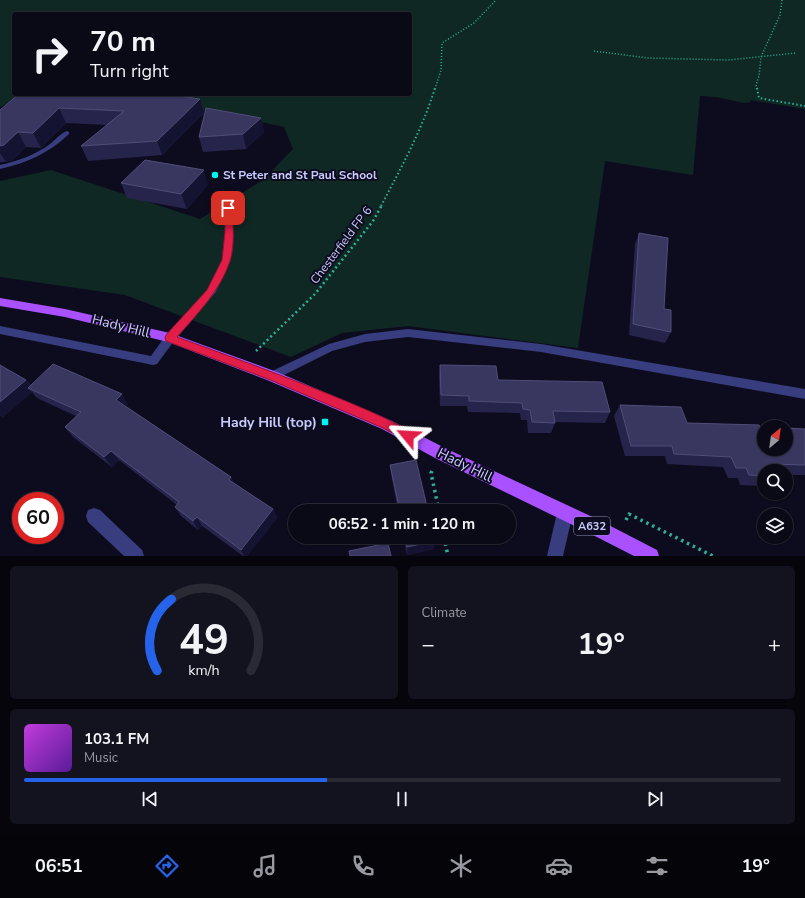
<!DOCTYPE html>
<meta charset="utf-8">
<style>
:root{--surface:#0a0916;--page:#13121f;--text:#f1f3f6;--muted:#999aa1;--line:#2a2a35;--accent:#2563eb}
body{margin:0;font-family:"Nunito Sans",sans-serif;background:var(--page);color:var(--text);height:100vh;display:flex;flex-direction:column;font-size:15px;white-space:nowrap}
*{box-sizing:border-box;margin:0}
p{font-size:13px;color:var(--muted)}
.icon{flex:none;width:22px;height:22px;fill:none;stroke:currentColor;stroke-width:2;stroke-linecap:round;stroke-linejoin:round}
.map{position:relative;height:556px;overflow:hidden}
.drawer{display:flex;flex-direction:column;gap:10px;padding:10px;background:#06050c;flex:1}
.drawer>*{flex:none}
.guide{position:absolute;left:12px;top:12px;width:400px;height:84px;border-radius:4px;box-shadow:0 1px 3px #0004,0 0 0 1px var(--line);background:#0a0916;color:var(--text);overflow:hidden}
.needle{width:26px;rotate:29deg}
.fabs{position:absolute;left:757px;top:420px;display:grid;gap:8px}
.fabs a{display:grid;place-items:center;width:36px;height:36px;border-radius:50%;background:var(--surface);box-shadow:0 1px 3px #0004,0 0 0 1px var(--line);font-size:20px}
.speed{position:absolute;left:12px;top:492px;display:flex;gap:8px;font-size:20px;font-weight:700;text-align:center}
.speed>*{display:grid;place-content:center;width:52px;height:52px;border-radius:50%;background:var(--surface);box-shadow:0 1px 3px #0004,0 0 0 1px var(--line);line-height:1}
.speed .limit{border:6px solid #d22;background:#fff;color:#111}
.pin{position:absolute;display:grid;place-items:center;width:34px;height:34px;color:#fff;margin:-17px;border-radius:8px;box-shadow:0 2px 6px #0006}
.me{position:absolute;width:44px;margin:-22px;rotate:297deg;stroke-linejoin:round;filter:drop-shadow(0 0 3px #0008)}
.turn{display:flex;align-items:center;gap:14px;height:84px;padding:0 12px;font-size:18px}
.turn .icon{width:52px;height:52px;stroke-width:2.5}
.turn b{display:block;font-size:28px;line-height:34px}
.big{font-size:30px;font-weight:700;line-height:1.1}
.drawer .tile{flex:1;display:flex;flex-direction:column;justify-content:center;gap:6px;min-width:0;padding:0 14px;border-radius:6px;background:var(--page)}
.drawer .dial{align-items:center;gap:0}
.dial svg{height:104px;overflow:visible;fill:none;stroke:var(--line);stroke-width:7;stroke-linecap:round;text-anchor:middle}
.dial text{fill:var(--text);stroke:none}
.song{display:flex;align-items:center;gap:12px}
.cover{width:48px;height:48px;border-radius:6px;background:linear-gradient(135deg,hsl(290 70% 55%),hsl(270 70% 35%))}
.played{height:4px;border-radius:2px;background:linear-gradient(90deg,var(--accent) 40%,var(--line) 40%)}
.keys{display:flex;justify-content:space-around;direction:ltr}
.heat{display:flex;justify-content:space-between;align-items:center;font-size:22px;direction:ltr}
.drawer .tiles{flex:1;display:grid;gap:10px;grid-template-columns:1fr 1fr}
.tile:last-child{grid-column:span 2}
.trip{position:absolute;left:288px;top:504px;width:228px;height:40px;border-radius:20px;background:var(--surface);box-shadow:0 1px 3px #0004,0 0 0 1px var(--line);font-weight:700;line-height:40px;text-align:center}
.tab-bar{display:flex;height:64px;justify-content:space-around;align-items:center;background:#040409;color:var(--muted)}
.tab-bar .icon{width:28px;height:28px}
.tab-bar .active{color:var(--accent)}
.tab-bar b{font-size:18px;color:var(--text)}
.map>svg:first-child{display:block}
.green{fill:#0f2824;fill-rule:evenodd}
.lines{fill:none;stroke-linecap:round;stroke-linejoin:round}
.path-far3{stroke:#2daf98;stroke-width:1.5;stroke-dasharray:1 2;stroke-linecap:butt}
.path-far2{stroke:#2daf98;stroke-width:2;stroke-dasharray:1.5 2.5;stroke-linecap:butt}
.path-far1{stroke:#2daf98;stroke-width:2.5;stroke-dasharray:2 3;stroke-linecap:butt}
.path{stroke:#2daf98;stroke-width:3.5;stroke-dasharray:2.5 4;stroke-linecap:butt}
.service{fill:#373d7e;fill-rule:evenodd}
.minor{fill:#373d7e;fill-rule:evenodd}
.tertiary{fill:#373d7e;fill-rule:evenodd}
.primary{fill:#a951ff;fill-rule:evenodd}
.wall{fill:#27244c}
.shaded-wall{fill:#151332}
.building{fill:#393660;stroke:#504d79}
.route{fill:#e11d48;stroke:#92132f}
.poi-dot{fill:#01f4ef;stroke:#0d0c1e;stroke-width:1.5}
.labels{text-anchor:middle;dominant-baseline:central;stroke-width:4;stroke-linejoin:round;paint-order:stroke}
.shield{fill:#0d0c1e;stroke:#9191bc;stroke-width:1}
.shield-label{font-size:11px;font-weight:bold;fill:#cacaff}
.poi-label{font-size:12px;font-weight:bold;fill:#cacaff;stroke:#0d0c1e;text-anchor:start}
.street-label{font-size:12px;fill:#cacaff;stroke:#0d0c1e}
.near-street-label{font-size:14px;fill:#cacaff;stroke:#0d0c1e}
.near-poi-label{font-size:14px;font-weight:bold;fill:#cacaff;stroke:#0d0c1e;text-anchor:end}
</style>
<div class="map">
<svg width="805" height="556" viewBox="0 0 805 556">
<rect width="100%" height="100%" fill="#0d0c1e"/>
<path class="green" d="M 0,0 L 805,0 L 805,109 L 750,100 L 751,102 L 744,103 L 716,97 L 700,96 L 693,175 L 605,161 L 578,348 L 408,326 L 342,333 L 291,357 L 125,295 L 0,277 L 0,181 L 51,170 L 200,219 L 263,180 L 293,149 L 284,127 L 220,113 L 170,105 L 27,95 L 0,107 ZM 14,14 L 410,14 L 410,94 L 14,94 Z"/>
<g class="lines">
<path class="path-far3" d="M 594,51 L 648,58 L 728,60 L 796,53
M 435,89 L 441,70 L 442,43 L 474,23 L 496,0
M 757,89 L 756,85 L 759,76 L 761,57 L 780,15 L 782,0"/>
<path class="path-far2" d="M 757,88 L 759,98 L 805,106
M 381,206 C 401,168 422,130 435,88"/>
<path class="path-far1" d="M 256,351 L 315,294 L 373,221 L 382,205"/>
<path class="path" d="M 432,471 L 431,473 L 439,511
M 626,520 L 629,514 L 713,556
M 444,537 L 448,556"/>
<path class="service" d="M 67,131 L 69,132 L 69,134 C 49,153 27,163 0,169 L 0,165 C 18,161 35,155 50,144 C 55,140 61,133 67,131 Z
M 225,206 L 228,206 L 232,208 L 233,232 L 230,260 L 216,292 L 174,341 L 157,364 L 153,365 L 0,334 L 0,326 L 151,356 L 166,335 L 207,290 L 222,260 L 225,232 L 224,208 Z
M 408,329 L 541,344 L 805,389 L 805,399 L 541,352 L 408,337 L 365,342 L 332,351 L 276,379 L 272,380 L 268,379 L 267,376 L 268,373 L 329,344 L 365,334 Z"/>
<path class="minor" d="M 94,508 L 100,510 L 142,550 L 144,556 L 124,556 L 88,522 L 86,516 L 88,510 Z"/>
<path class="tertiary" d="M 565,505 L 570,508 L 573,513 L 563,556 L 547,556 L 557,513 L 560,508 Z"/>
<path class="primary" d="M 0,298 L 65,309 L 170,333 L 277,372 L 392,421 L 445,448 L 599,520 L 657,550 L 659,556 L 634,556 L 587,532 L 435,458 L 382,429 L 267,380 L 168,342 L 65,317 L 0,306 Z"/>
</g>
<path class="wall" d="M 19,94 L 204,113 L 162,155 L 88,161 L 81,146 L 108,125 L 66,123 L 41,148 L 26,147 L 13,160 L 6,162 L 0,162 L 0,110 Z
M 261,118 L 264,132 L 246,149 L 203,152 L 199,137 Z
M 121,183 L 208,185 L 187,209 L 127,198 Z
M 639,233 L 664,309 L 671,332 L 665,343 L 629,335 L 635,244 Z
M 0,365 L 26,380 L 31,385 L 128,404 L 126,406 L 231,477 L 234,483 L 273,509 L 277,518 L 247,556 L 243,556 L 202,526 L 198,530 L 181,516 L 175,507 L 177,505 L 119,460 L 112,467 L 73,437 L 65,427 L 76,416 L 37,398 L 32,392 L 3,417 L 0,415 Z
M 440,365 L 498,380 L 610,412 L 605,423 L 554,422 L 555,423 L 551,433 L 528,433 L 527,420 L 521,420 L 520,413 L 468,412 L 467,406 L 440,406 L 439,376 Z
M 620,405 L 687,423 L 760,428 L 805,429 L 805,475 L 786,475 L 786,471 L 764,471 L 764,486 L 740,485 L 738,478 L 728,478 L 723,467 L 667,464 L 665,456 L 625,456 L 614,416 Z
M 390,465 L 428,511 L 398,511 L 391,474 Z
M 403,537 L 434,537 L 434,549 L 407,555 Z"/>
<path class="shaded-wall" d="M 200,99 L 204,113 L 162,155 L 157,141 Z
M 59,108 L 66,123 L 41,148 L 33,133 Z
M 261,118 L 264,132 L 246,149 L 243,134 Z
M 18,132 L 26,147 L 13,160 L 6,162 L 0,153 L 0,146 Z
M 204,170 L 208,185 L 187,209 L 181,194 Z
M 26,380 L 34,390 L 28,388 L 32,392 L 3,417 L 0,414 L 0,402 Z
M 122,394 L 128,404 L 123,410 L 116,400 Z
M 111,451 L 119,460 L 112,467 L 104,457 Z
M 231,477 L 236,487 L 229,480 Z
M 273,509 L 277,518 L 247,556 L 244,556 L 241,550 Z
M 197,517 L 202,526 L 198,530 L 193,521 Z
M 435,541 L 434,549 L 407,555 L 407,547 Z"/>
<path class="building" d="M 19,94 L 166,94 L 200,99 L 157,141 L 81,146 L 124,111 L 59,108 L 33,133 L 18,132 L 4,145 L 0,146 L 0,110 Z
M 206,108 L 261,118 L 243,134 L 199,137 Z
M 145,160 L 204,170 L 181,194 L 121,183 Z
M 639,233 L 668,238 L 664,309 L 671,310 L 671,332 L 633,324 Z
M 53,364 L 122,394 L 116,400 L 231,477 L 229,480 L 273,509 L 241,550 L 197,517 L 193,521 L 175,507 L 179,502 L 111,451 L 104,457 L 65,427 L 81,412 L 28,388 Z
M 0,365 L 26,380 L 0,402 Z
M 440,365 L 496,366 L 498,380 L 602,382 L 610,412 L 553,411 L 555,423 L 532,422 L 530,410 L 523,409 L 522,403 L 469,401 L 469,396 L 441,395 Z
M 620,405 L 681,407 L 687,423 L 759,425 L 760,428 L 764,428 L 764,449 L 786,449 L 786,428 L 805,429 L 805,465 L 772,464 L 775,471 L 764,471 L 764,476 L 749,475 L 746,468 L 736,468 L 731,457 L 674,454 L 672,446 L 631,446 Z
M 416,460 L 428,511 L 400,511 L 390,465 Z
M 405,537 L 434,537 L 435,541 L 407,547 Z
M 388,543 L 391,556 L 350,556 L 349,551 Z"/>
<path class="route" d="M 225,206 L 228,206 L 232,208 C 233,225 235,245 230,261 C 220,291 198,313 177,337 C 207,348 406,419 414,436 L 412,439 L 408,441 L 383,428 L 268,379 L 166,341 L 165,338 L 166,335 L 207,290 L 222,260 L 225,232 Z"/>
<g class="poi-dot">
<circle cx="215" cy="175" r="4"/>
<rect x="321" y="418" width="8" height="8" rx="2"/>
</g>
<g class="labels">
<rect class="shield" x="574" y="517" width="36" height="18" rx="3"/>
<g class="shield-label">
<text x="592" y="526">A632</text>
</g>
<g class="poi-label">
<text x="223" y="175">St Peter and St Paul School</text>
</g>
<g class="street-label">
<text transform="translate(341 245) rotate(-53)">Chesterfield FP 6</text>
</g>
<g class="near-street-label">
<text transform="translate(121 326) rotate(14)">Hady Hill</text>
<text transform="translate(465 465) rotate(26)">Hady Hill</text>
</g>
<g class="near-poi-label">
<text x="317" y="422">Hady Hill (top)</text>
</g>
</g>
</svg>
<div class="fabs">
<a><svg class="needle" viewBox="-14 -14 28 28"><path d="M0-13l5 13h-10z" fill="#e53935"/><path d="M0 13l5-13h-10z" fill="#999aa1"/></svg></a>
<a><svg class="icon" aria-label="search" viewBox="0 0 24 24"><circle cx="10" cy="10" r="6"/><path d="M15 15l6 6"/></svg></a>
<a><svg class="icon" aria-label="layers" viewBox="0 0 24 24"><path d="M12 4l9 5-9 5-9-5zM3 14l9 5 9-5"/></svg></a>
</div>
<div class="speed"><div class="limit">60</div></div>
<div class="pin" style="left:228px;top:208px;background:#d93025"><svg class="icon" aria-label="arrive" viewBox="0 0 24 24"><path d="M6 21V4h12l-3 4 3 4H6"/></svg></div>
<svg class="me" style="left:408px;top:436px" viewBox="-20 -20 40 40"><path d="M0-17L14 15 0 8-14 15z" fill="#e11d48" stroke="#fff" stroke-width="4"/></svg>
<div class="trip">06:52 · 1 min · 120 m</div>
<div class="guide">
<div class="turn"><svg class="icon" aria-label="right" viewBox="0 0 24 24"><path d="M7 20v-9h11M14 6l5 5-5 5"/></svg><div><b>70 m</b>Turn right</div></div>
</div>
</div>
<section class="drawer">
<div class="tiles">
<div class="tile dial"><svg viewBox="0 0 100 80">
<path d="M14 69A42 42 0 1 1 86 69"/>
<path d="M14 69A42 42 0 0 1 25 14" stroke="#2563eb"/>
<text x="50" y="56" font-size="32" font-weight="700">49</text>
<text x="50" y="72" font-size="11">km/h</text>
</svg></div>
<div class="tile"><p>Climate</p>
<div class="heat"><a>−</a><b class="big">19°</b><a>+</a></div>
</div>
<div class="tile">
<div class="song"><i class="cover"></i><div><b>103.1 FM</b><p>Music</p></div></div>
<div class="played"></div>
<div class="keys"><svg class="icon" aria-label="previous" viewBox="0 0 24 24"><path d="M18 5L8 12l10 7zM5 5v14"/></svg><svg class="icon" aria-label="pause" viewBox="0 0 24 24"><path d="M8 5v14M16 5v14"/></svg><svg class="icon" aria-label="next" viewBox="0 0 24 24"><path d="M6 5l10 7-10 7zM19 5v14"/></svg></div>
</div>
</div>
</section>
<nav class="tab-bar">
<b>06:51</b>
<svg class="icon active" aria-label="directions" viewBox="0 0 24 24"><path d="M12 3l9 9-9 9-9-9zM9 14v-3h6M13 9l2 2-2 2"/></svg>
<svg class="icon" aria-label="music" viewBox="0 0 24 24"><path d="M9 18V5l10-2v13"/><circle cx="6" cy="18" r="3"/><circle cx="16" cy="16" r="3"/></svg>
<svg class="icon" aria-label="phone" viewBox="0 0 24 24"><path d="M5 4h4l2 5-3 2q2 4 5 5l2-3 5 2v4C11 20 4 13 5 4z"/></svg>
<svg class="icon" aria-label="climate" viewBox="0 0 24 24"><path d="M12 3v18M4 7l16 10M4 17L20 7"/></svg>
<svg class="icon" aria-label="car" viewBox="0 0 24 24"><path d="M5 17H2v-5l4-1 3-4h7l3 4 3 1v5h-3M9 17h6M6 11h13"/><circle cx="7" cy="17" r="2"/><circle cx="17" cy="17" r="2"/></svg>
<svg class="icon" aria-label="filters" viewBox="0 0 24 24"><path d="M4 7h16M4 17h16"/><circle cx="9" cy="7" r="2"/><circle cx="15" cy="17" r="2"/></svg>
<b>19°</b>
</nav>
